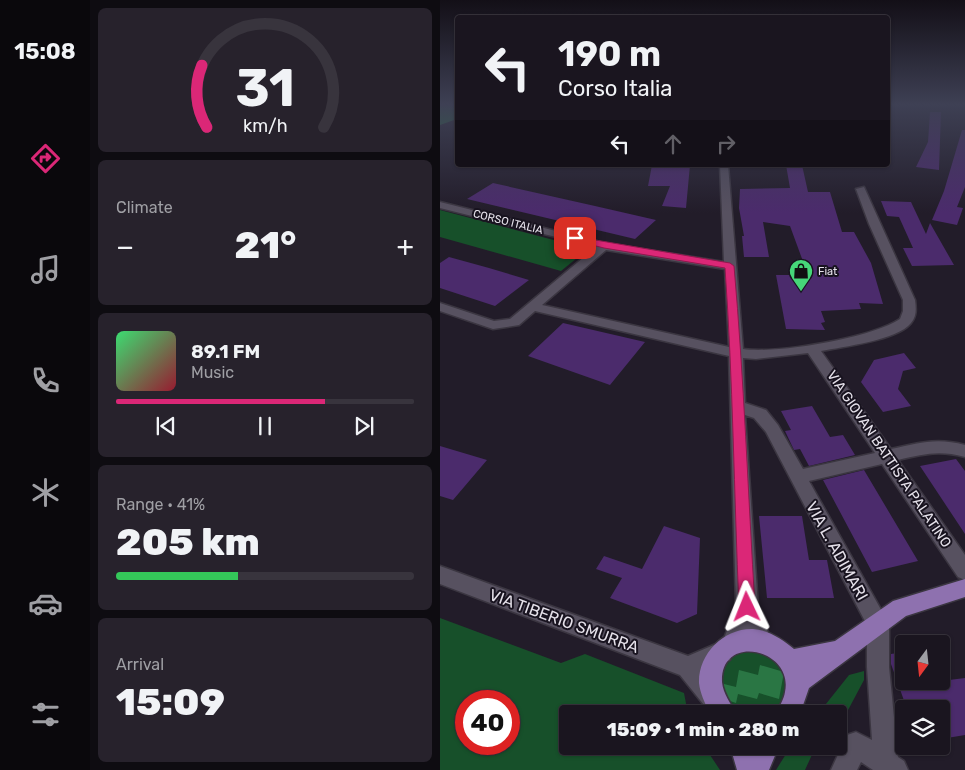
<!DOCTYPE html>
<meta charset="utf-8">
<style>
:root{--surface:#1a151f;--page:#27222c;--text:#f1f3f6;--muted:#9f9fa4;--line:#38343d;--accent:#db2777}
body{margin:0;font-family:Rubik,sans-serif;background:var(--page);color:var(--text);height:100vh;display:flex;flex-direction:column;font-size:19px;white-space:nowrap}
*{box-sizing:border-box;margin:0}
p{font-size:16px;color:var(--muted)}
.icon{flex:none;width:28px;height:28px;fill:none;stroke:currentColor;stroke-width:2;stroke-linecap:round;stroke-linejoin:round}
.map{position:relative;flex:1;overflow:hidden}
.panel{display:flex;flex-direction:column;gap:8px;padding:8px;background:#0e0c11;width:350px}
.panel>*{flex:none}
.guide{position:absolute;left:15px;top:15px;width:435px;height:152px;border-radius:5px;box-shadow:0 1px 4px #0004,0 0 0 1px var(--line);background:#1a151f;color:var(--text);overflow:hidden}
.needle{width:32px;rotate:195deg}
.fabs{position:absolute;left:455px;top:635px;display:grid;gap:10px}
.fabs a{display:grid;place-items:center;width:55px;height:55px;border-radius:5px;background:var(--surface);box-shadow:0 1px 4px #0004,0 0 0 1px var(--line);font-size:25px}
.speed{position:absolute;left:15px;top:690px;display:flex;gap:10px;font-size:25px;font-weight:700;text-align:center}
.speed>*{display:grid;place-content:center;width:65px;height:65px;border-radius:50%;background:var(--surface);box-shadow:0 1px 4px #0004,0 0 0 1px var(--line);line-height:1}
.speed .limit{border:8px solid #d22;background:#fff;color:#111}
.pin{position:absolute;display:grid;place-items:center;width:42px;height:42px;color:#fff;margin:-21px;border-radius:10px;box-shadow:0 2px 8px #0006}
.me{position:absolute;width:55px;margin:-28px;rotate:358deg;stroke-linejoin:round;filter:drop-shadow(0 0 4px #0008)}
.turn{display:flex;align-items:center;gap:18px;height:105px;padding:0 20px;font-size:22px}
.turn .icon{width:65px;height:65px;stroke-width:2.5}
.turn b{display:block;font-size:35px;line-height:42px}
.lanes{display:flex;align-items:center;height:48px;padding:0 20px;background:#0003;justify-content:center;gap:25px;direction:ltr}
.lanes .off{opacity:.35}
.big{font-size:38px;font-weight:800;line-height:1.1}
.panel .widget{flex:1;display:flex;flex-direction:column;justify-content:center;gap:8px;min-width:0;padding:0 18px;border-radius:8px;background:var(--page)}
.panel .dial{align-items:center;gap:0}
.dial svg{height:130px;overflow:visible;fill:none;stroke:var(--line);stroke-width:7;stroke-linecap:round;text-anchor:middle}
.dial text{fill:var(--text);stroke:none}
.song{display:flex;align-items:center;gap:15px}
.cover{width:60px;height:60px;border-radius:8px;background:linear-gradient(135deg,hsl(140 70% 55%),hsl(350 70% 35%))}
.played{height:5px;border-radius:2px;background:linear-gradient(90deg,var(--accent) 70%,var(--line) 70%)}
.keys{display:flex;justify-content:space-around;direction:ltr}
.heat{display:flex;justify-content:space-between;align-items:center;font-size:28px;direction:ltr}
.charge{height:8px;border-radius:4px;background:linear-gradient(90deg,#34c759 41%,var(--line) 0)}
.trip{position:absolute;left:119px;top:705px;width:288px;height:50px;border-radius:5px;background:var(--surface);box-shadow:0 1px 4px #0004,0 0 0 1px var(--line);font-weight:800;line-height:50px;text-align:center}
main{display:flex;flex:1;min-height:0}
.tab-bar{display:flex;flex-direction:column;width:90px;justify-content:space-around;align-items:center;background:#0a080c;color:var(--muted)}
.tab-bar .icon{width:35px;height:35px}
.tab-bar .on{color:var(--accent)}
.tab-bar b{font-size:22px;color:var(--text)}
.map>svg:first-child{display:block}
.green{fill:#17502a;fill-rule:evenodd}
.water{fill:#2a7644}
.building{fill:#4b2b6c}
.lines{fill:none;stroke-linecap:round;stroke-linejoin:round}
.minor-casing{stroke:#3b3641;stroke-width:3}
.major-casing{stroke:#3b3641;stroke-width:3}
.minor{fill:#575160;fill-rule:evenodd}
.major{fill:#8e71af;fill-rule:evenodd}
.route{fill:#db2777;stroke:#8e194d}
.labels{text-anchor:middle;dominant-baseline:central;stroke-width:4;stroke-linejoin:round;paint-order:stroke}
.far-street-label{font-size:11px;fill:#e5e1ea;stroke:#18131f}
.far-poi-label{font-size:11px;fill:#e5e1ea;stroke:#18131f;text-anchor:start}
.street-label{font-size:14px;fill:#e5e1ea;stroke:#18131f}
.near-street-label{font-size:16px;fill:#e5e1ea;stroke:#18131f}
</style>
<main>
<nav class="tab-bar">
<b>15:08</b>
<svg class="icon on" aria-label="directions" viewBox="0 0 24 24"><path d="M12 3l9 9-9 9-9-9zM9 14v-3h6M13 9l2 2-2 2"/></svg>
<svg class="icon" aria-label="music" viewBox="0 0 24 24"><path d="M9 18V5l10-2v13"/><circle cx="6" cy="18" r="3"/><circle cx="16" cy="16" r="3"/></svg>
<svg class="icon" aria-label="phone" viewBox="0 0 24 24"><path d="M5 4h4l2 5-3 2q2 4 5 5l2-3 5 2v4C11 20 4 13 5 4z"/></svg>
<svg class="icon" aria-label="climate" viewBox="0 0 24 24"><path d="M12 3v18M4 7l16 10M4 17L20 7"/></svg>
<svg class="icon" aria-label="car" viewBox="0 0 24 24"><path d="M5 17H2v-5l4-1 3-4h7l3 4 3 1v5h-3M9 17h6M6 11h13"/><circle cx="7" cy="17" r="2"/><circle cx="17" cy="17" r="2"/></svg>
<svg class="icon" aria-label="filters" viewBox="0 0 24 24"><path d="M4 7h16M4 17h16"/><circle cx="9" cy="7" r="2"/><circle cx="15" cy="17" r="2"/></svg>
</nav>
<section class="panel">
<div class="widget dial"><svg viewBox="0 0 100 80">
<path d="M14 69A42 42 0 1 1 86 69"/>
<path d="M14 69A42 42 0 0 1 11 31" stroke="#db2777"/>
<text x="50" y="56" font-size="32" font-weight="700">31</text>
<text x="50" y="72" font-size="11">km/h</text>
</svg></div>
<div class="widget"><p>Climate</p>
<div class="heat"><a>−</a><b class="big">21°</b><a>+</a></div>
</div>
<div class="widget">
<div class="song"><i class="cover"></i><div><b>89.1 FM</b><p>Music</p></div></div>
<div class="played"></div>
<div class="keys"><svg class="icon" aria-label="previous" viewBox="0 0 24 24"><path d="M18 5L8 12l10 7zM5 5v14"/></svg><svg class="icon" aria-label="pause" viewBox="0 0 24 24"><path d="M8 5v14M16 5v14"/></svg><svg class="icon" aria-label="next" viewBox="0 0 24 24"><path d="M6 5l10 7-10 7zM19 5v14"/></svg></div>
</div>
<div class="widget"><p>Range · 41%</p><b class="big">205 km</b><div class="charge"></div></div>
<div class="widget"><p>Arrival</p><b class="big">15:09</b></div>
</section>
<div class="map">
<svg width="525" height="770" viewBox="0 0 525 770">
<rect width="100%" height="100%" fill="#221c29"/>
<path class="green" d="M 0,210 L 148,249 L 121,271 L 0,237 Z
M 0,618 L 121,663 L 145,654 L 244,693 L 248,714 L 128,714 L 128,746 L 264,746 L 280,770 L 0,770 ZM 26,701 L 69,701 L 69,744 L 26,744 Z
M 316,645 L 349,674 L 342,708 L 335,714 L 296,714 L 286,706 L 278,669 L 284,658 Z
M 424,671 L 424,680 L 407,712 L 393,709 L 391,714 L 378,714 L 409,675 Z
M 351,746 L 376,746 L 365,770 L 336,770 Z"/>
<path class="water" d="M 17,105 L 17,119 L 0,125 L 0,106 Z
M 320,665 L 344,672 L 339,699 L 319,693 L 317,699 L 298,694 L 296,703 L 281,698 L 284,684 L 296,687 L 299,670 L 318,675 Z"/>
<path class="building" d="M 490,112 L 501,112 L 499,170 L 476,167 L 488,142 Z
M 522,130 L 525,130 L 525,187 L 517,207 L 523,208 L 517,225 L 492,220 L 504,191 Z
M 212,165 L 250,165 L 246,208 L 222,206 L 230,186 L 208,186 Z
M 346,165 L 362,165 L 368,192 L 390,192 L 402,232 L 414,232 L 431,263 L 443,304 L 419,303 L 421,309 L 381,311 L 385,322 L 381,323 L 385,330 L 346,329 L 336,275 L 368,275 L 350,226 L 323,222 L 329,257 L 304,257 L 302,236 L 304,236 L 299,208 L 300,189 L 350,188 Z
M 53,183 L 155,206 L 216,220 L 195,239 L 27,199 Z
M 441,201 L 471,202 L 486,234 L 490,223 L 514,265 L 472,266 L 463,248 L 473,248 L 459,217 L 447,216 Z
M 9,257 L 49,268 L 89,280 L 55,306 L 0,288 L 0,263 Z
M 123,323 L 205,342 L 170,385 L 88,356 Z
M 464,353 L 476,368 L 463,371 L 458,389 L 471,406 L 443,412 L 421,382 L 434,360 Z
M 372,406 L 390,437 L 403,435 L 415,455 L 369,466 L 360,449 L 354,450 L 345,431 L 351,430 L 341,411 Z
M 0,446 L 47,460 L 13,500 L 0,496 Z
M 516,459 L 525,471 L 525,534 L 480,466 Z
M 424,470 L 478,561 L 432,572 L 383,480 Z
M 319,516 L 362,516 L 369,560 L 387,560 L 394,598 L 327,598 Z
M 224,526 L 260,538 L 257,614 L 237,623 L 170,598 L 182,578 L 156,569 L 164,556 L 202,569 Z
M 464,652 L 464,681 L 501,681 L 525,678 L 525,735 L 501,739 L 501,709 L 467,709 L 451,664 L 451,654 Z"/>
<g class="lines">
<g class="minor-casing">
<path id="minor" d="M 280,165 L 288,165 L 303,349 C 337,354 431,338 460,319 L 463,311 L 463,300 L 429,224 L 416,189 L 424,187 L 475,300 C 476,308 477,316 471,323 C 458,340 402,347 381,351 L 451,449 C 478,443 497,437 525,445 L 525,457 C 499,450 484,454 458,460 L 525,555 L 525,580 L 518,577 L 442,464 L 369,481 L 449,624 L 449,667 L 458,757 L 464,761 L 468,770 L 433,770 L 421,762 L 417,770 L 391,770 L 407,735 L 416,732 L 432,740 L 427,667 L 427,625 L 326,432 L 314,418 L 305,415 L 318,607 L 331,640 L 328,648 L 320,651 L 312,648 L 307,635 L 301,651 L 292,654 L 290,660 L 266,671 L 280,689 L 284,697 L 280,705 L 272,709 L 264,705 L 240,675 L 0,584 L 0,566 L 248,656 L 283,641 L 296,607 L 289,356 L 95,311 L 79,325 L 53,329 L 0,311 L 0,303 L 54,321 L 70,319 L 156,247 L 0,208 L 0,202 L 164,243 L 284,262 ZM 166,250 L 285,269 L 289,347 L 102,305 ZM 368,353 L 435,453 L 363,469 L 338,425 L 326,410 L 305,403 L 303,358 L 316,359 Z"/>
</g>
<g class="major-casing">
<path id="major" d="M 525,579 L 525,597 L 466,616 L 369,688 L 360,714 L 336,714 C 339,707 344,699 345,692 C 354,649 280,632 282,682 C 283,694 291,703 296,714 L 269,712 C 265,703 260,693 259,683 C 258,654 284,628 313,629 C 329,630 343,640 354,649 L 395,641 L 453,601 Z
M 290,746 L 339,746 L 329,770 L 297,770 Z"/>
</g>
<use href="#minor" class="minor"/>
<use href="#major" class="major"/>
</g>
<linearGradient id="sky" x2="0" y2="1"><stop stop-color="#130f17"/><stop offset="0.49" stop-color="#3e4054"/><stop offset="1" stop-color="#3e4054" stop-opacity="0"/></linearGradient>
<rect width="525" height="213" fill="url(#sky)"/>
<path class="route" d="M 132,236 L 290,263 L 294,266 C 304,379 308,493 315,607 L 313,612 L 307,615 L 301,612 L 299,607 C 294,494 293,380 285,268 L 164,248 L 132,240 Z"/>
<defs>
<g id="shop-pin" transform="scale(1.25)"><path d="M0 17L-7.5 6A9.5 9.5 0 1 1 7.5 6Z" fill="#46d779" stroke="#18131f"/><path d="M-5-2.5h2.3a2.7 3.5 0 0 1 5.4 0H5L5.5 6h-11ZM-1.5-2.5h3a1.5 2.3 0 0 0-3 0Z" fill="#111"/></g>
</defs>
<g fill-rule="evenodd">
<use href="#shop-pin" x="361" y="271"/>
</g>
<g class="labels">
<g class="far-street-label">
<text transform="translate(68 222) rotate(14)">CORSO ITALIA</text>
</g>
<g class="far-poi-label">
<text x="378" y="271">Fiat</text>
</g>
<g class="street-label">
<text transform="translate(449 459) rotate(56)">VIA GIOVAN BATTISTA PALATINO</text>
</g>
<g class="near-street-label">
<text transform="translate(397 551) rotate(61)">VIA L. ADIMARI</text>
<text transform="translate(124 621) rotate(20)">VIA TIBERIO SMURRA</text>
</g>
</g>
</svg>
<div class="fabs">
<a><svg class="needle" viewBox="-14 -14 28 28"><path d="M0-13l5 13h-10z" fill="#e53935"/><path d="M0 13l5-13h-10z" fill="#9f9fa4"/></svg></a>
<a><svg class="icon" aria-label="layers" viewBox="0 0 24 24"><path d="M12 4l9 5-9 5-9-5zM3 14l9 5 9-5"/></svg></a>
</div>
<div class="speed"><div class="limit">40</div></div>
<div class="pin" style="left:135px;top:238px;background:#d93025"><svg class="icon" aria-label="arrive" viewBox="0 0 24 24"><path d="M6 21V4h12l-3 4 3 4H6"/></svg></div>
<svg class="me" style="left:307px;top:607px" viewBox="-20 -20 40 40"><path d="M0-17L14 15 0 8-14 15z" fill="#db2777" stroke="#fff" stroke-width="4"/></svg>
<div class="trip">15:09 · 1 min · 280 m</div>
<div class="guide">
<div class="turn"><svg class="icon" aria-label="left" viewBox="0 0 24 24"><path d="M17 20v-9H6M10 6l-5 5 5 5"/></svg><div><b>190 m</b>Corso Italia</div></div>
<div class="lanes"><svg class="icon" aria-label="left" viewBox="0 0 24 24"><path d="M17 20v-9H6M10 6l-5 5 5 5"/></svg><svg class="icon off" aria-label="ahead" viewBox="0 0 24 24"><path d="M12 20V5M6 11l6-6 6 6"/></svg><svg class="icon off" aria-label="right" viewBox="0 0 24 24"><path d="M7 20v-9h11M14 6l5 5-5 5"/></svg></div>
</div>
</div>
</main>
